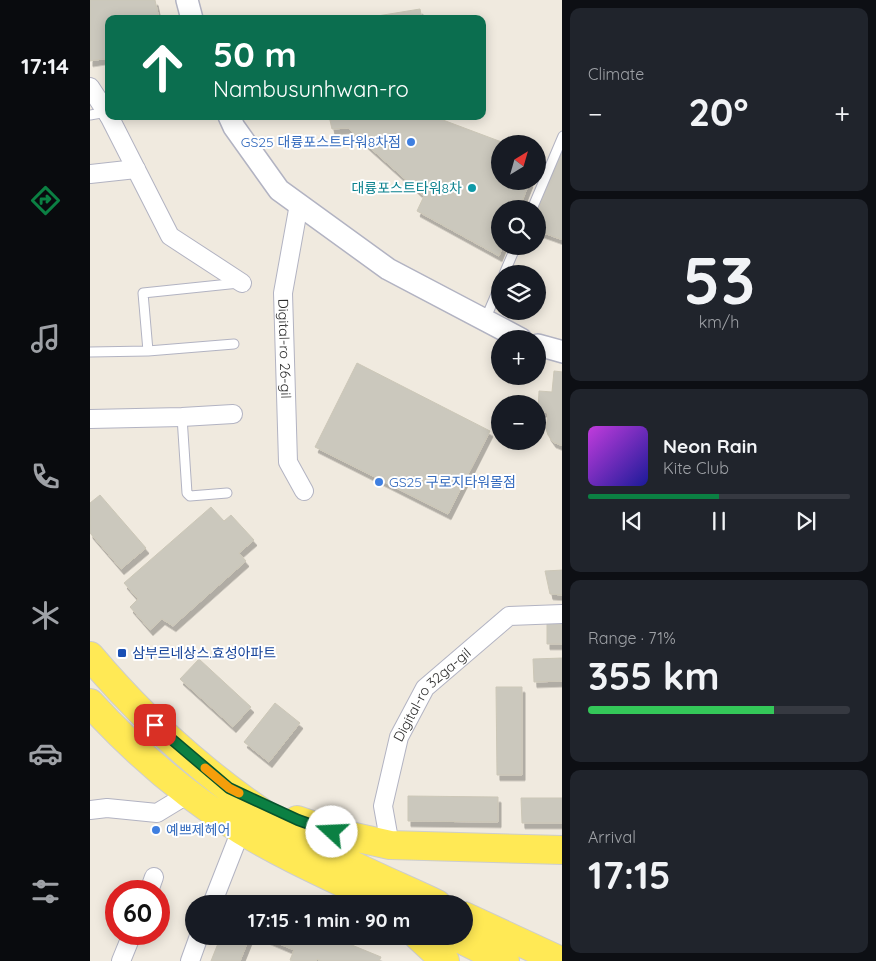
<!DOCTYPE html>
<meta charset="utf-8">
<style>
:root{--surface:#171b24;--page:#20242c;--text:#f1f3f6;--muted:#9ea1a6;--line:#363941;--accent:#0b8043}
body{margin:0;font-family:Quicksand,"Noto Sans KR",sans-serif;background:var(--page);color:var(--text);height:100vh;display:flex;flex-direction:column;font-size:19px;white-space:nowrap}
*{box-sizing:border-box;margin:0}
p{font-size:16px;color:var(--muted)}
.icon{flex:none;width:28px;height:28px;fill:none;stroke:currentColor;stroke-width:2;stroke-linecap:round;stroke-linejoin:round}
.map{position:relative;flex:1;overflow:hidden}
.panel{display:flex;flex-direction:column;gap:8px;padding:8px;background:#0d0f14;width:314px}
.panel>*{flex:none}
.banner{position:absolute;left:15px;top:15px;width:381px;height:105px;border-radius:10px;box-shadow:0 2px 12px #0003;background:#0b6e4f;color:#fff;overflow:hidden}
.needle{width:32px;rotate:37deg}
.buttons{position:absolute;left:401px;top:135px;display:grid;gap:10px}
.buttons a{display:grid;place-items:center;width:55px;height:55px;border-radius:50%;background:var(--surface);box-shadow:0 2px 12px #0003;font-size:25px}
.speed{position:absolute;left:15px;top:880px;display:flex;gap:10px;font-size:25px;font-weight:700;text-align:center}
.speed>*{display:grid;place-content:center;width:65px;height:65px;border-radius:50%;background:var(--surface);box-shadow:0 2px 12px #0003;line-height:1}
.speed .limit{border:8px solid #d22;background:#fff;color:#111}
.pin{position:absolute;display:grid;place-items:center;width:42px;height:42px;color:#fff;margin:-21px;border-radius:10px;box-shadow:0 2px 8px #0006}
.me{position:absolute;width:55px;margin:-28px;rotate:290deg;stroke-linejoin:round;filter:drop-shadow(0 0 4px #0008)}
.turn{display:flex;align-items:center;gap:18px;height:105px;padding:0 25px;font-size:22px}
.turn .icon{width:65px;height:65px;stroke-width:2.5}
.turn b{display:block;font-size:35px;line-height:42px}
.big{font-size:38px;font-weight:700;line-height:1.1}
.panel .tile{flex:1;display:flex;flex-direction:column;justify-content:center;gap:8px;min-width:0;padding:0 18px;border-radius:10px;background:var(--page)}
.panel .dial{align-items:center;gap:0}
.dial b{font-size:65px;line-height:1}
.song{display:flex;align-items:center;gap:15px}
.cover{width:60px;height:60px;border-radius:8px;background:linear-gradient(135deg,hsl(290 70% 55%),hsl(240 70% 35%))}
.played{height:5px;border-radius:2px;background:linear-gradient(90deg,var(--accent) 50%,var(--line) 50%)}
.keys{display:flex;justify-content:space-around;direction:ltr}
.heat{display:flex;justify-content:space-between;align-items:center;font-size:28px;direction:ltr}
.charge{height:8px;border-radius:4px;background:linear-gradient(90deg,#34c759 71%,var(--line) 0)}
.trip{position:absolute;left:95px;top:895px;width:288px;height:50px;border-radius:25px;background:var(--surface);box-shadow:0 2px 12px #0003;font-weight:700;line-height:50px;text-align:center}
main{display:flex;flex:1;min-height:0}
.tab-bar{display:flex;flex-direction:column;width:90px;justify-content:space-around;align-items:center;background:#090b0e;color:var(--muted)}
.tab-bar .icon{width:35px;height:35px}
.tab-bar .active{color:var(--accent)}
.tab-bar b{font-size:22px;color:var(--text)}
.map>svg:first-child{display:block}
.building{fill:#cbc8bd;stroke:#ccc7b7;filter:url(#shadow)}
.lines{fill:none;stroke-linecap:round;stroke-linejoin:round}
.service-casing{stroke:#b2b3c2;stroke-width:11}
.minor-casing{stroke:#b2b3c2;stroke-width:20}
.tertiary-casing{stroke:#b2b3c2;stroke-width:24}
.primary-casing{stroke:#cdcdcd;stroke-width:30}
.service{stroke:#fff;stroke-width:9}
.minor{stroke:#fff;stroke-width:18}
.tertiary{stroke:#fff;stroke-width:21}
.primary{stroke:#ffe955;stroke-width:28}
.route-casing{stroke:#07532c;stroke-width:12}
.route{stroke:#0b8043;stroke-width:9}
.slow{stroke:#f59e0b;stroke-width:9}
.shop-dot{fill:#3f7fe0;stroke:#fff;stroke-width:2}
.culture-dot{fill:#0f9aa8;stroke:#fff;stroke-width:2}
.transit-dot{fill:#1a4fb4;stroke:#fff;stroke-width:2}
.labels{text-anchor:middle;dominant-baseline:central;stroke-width:4;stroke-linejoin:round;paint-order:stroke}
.shop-label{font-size:14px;fill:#366cbe;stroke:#fff;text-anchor:start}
.culture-label{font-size:14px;fill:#0d838f;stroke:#fff;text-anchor:end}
.street-label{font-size:14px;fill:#2d2d2d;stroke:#fff}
.transit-label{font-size:14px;fill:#164399;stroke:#fff;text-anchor:start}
</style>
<main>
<nav class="tab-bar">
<b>17:14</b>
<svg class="icon active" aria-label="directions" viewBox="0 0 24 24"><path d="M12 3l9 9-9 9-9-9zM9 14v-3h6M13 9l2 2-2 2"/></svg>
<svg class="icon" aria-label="music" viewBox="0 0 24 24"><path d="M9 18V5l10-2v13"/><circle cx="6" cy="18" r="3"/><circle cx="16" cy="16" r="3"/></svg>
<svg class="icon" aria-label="phone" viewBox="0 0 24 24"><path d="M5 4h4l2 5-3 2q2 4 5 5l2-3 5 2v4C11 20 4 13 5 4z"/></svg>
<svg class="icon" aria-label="climate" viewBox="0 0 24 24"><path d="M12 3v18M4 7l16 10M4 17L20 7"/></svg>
<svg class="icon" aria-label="car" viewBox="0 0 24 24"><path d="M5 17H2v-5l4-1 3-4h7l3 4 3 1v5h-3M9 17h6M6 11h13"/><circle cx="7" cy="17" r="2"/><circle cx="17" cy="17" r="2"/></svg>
<svg class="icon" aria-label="filters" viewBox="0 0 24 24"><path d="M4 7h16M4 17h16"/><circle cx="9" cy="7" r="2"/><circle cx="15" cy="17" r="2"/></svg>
</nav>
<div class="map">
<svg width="473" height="961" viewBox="0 0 473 961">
<defs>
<filter id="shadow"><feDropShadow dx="3" dy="5.5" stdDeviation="0" flood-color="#0004"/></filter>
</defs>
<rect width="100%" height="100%" fill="#f0eadf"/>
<path class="building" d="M 0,0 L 65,0 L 69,19 L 19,19 L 19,58 L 0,61 Z
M 330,9 L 332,19 L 269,19 Z
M 239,116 L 352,116 L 353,120 L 417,144 L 410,144 L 410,181 L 440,181 L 429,209 L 410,209 L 410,246 L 413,246 L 409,256 L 327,211 L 334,196 L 258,128 L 242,129 Z
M 473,143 L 473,240 L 448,231 L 448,210 Z
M 267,363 L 400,431 L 358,514 L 225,447 Z
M 464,371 L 473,372 L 473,446 L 463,442 L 458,435 L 456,429 L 458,413 L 448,410 L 449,391 L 462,392 Z
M 10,495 L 56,548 L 31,569 L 0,533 L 0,503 Z
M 121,507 L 134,521 L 141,515 L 164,540 L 149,553 L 156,561 L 83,626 L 72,619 L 60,630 L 40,607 L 48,599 L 34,583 Z
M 473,570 L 473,595 L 460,594 L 455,571 Z
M 457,618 L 473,618 L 473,644 L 457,644 Z
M 473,658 L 473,681 L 444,682 L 443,659 Z
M 109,659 L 161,707 L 143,727 L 90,679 Z
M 406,687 L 432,687 L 432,775 L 407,775 Z
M 185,703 L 210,723 L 179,762 L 154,742 Z
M 318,796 L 408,797 L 408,822 L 318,821 Z
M 431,798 L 473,798 L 473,823 L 432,823 Z
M 147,898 L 161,904 L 145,904 Z
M 183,899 L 194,904 L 181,904 Z
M 131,936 L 160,936 L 150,961 L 121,961 Z
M 171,936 L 240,936 L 291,957 L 289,961 L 231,961 L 227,959 L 226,961 L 202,961 L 200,960 L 204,950 Z"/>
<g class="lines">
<g class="service-casing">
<path id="service" d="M 0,115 L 17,112
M 442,209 L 473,136
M 414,274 L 426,246
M 395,320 L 410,285
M 58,351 L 53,293 L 149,283
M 0,352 L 58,351 L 144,344
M 92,417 L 97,493 L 100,496 L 137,493"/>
</g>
<g class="minor-casing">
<g id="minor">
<path d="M 0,87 L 19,116"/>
<path d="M 19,116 L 80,236 L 152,283"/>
<path d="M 0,174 L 46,169"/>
<path id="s1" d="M 209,204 L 193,293 L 198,462 L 214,491"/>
<path d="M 0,419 L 92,417 L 143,414"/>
<path d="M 0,810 L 17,808 L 67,813 L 100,793"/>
<path id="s2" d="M 300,845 L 293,806 L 309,737 L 335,688 L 419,616 L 473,614"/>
<path d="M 59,891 L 64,877"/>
<path d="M 122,904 L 151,830"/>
<path d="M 31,961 L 42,934"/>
<path d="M 100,961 L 109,936"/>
</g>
</g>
<g class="tertiary-casing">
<path id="tertiary" d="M 97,0 L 102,19
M 139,116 L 144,127 L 189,190 L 298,269 L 431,339
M 448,345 L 473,352"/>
</g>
<g class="primary-casing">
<path id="primary" d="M 0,656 C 69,738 155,810 250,859 C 282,875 315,889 347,904
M 0,703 C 43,750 96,796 151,830 C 197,858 248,880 297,904
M 207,820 L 242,832 L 300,845 L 473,850
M 374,916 L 471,961
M 328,936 L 355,961
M 364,936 L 415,961"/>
</g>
<use href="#service" class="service"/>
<use href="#minor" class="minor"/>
<use href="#tertiary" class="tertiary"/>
<use href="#primary" class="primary"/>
</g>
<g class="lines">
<g class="route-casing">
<path id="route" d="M 65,725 L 139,788 L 208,820 L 242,832"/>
</g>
<use href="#route" class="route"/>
<path class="slow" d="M 115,768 L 139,788 L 149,793"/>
</g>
<g class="shop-dot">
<circle cx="321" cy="142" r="5"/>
<circle cx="289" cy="482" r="5"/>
<circle cx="66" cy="830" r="5"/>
</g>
<circle class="culture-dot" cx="382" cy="188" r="5"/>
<rect class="transit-dot" x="27" y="648" width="10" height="10" rx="2.5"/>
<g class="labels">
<g class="shop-label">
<text x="311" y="142" text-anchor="end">GS25 대륭포스트타워8차점</text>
<text x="299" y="482">GS25 구로지타워몰점</text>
<text x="76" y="830">예쁘제헤어</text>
</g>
<g class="culture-label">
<text x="372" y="188">대륭포스트타워8차</text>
</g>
<g class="street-label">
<text stroke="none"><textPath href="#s1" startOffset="146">Digital-ro 26-gil</textPath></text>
<text stroke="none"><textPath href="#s2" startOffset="165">Digital-ro 32ga-gil</textPath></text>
</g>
<g class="transit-label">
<text x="42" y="653">삼부르네상스.효성아파트</text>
</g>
</g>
</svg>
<div class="buttons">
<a><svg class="needle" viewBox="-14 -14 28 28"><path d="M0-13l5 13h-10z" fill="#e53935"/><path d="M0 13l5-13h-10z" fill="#9ea1a6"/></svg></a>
<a><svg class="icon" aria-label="search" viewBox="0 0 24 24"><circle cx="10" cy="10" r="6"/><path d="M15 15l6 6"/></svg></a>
<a><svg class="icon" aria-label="layers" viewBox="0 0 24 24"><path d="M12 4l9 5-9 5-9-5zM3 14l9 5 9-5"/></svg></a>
<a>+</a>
<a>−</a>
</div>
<div class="speed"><div class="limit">60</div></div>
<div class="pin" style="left:65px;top:725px;background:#d93025"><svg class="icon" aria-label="arrive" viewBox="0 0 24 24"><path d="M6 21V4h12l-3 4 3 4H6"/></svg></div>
<svg class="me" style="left:242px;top:832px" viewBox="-20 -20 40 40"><circle r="19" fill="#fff"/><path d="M0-13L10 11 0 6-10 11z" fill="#0b8043"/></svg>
<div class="trip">17:15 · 1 min · 90 m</div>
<div class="banner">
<div class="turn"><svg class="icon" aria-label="ahead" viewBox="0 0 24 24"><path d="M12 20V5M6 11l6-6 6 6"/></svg><div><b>50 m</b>Nambusunhwan-ro</div></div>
</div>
</div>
<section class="panel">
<div class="tile"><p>Climate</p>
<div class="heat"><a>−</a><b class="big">20°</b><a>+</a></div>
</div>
<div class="tile dial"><b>53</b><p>km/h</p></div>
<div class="tile">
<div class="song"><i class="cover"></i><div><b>Neon Rain</b><p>Kite Club</p></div></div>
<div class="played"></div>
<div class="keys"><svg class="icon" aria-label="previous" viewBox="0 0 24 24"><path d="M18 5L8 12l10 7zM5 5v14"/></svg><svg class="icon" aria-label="pause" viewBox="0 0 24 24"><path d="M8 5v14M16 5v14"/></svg><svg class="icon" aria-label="next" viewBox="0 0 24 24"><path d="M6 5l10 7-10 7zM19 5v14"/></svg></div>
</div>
<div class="tile"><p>Range · 71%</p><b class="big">355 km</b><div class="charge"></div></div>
<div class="tile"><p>Arrival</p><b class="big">17:15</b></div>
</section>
</main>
